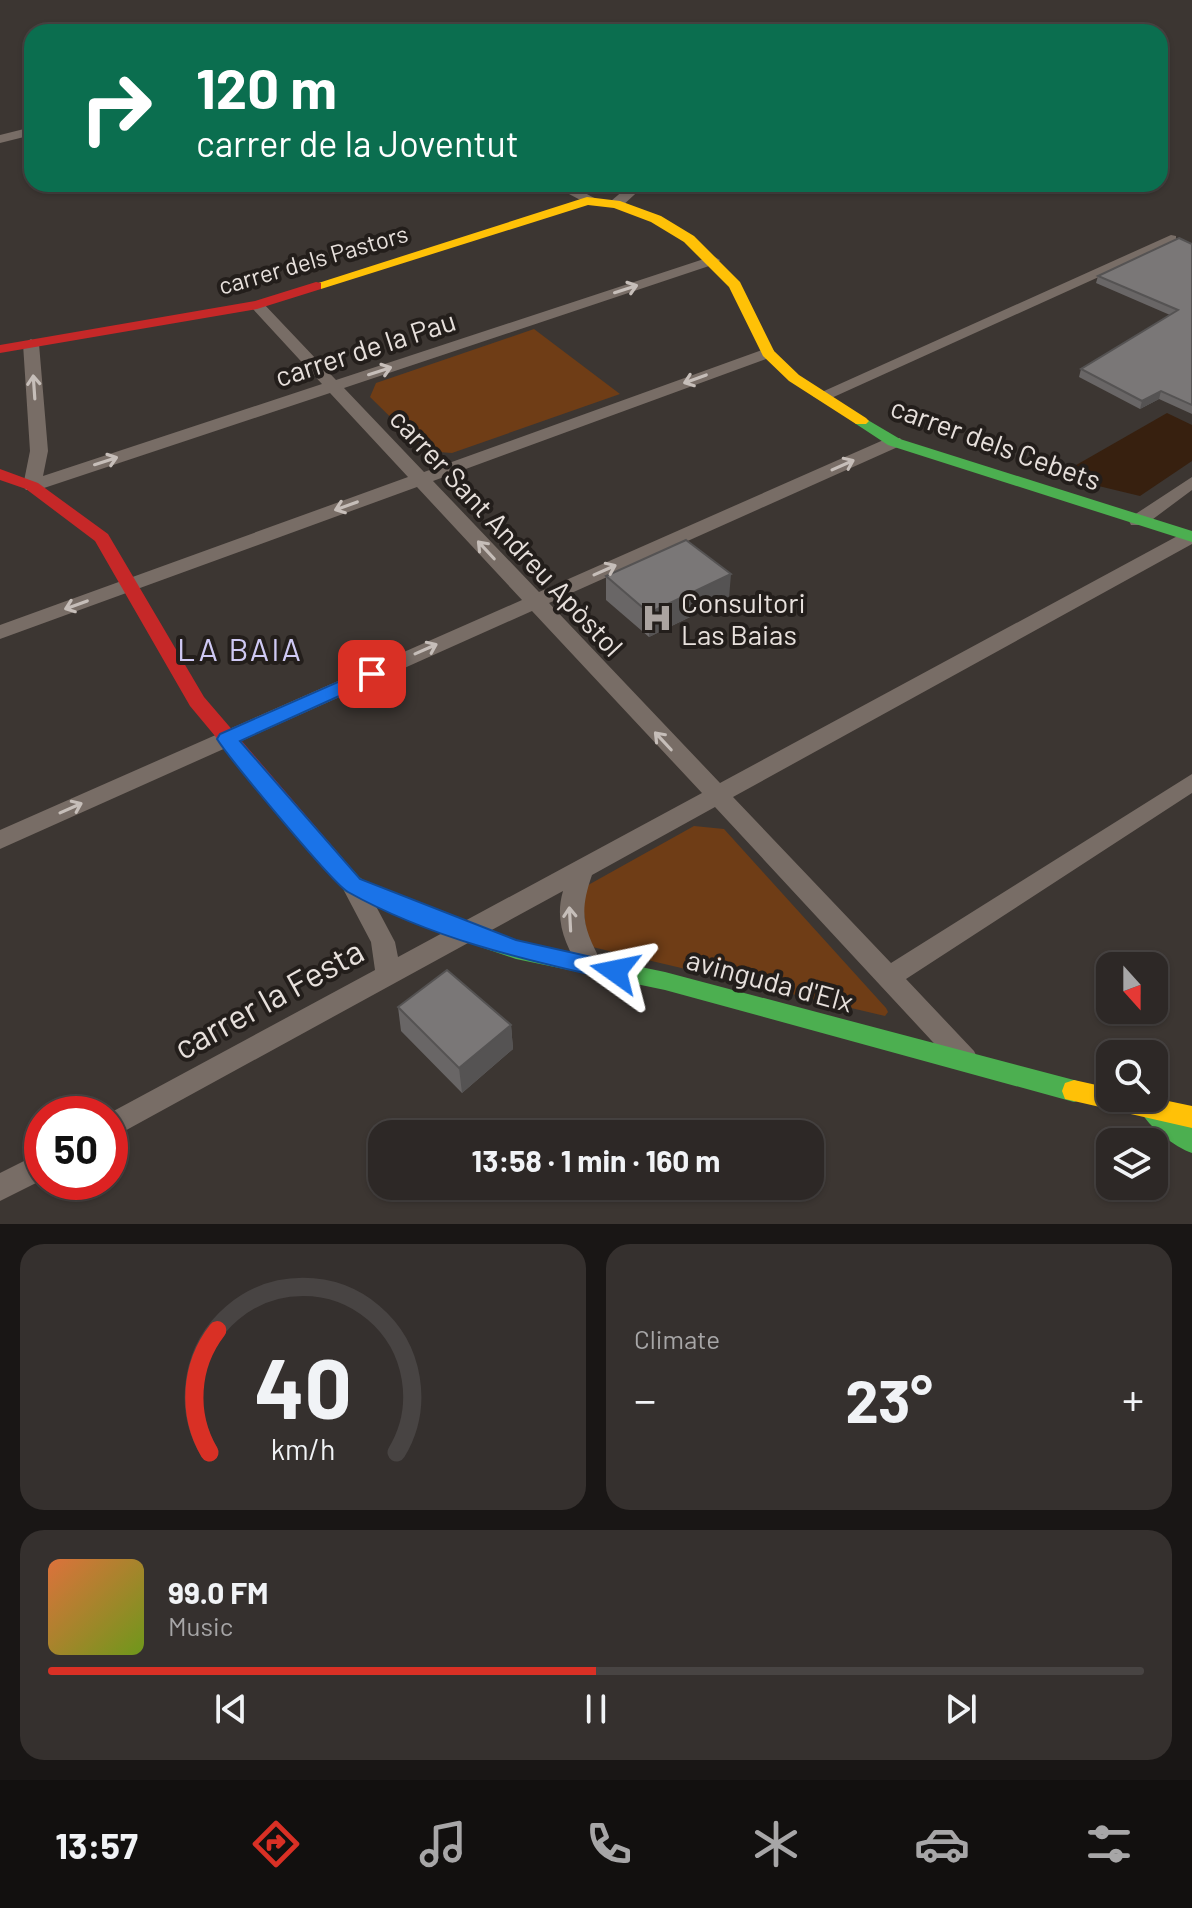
<!DOCTYPE html>
<meta charset="utf-8">
<style>
:root{--surface:#2d2826;--page:#35302e;--text:#f1f3f6;--muted:#a7a6a7;--line:#484443;--accent:#d93025}
body{margin:0;font-family:Barlow,sans-serif;background:var(--page);color:var(--text);height:100vh;display:flex;flex-direction:column;font-size:30px;white-space:nowrap}
*{box-sizing:border-box;margin:0}
p{font-size:26px;color:var(--muted)}
.icon{flex:none;width:44px;height:44px;fill:none;stroke:currentColor;stroke-width:2;stroke-linecap:round;stroke-linejoin:round}
.map{position:relative;height:1224px;overflow:hidden}
.drawer{display:flex;flex-direction:column;gap:20px;padding:20px;background:#191615;flex:1}
.drawer>*{flex:none}
.banner{position:absolute;left:24px;top:24px;width:1144px;height:168px;border-radius:24px;box-shadow:0 2px 6px #0004,0 0 0 2px var(--line);background:#0b6e4f;color:#fff;overflow:hidden}
.needle{width:52px;rotate:159deg}
.fabs{position:absolute;left:1096px;top:952px;display:grid;gap:16px}
.fabs a{display:grid;place-items:center;width:72px;height:72px;border-radius:16px;background:var(--surface);box-shadow:0 2px 6px #0004,0 0 0 2px var(--line);font-size:40px}
.speed{position:absolute;left:24px;top:1096px;display:flex;gap:16px;font-size:40px;font-weight:700;text-align:center}
.speed>*{display:grid;place-content:center;width:104px;height:104px;border-radius:50%;background:var(--surface);box-shadow:0 2px 6px #0004,0 0 0 2px var(--line);line-height:1}
.speed .limit{border:12px solid #d22;background:#fff;color:#111}
.pin{position:absolute;display:grid;place-items:center;width:68px;height:68px;color:#fff;margin:-34px;border-radius:16px;box-shadow:0 4px 12px #0006}
.me{position:absolute;width:88px;margin:-44px;rotate:282deg;stroke-linejoin:round;filter:drop-shadow(0 0 6px #0008)}
.turn{display:flex;align-items:center;gap:28px;height:168px;padding:0 40px;font-size:36px}
.turn .icon{width:104px;height:104px;stroke-width:2.5}
.turn b{display:block;font-size:56px;line-height:68px}
.big{font-size:60px;font-weight:700;line-height:1.1}
.drawer .card{flex:1;display:flex;flex-direction:column;justify-content:center;gap:12px;min-width:0;padding:0 28px;border-radius:24px;background:var(--page)}
.drawer .dial{align-items:center;gap:0}
.dial svg{height:208px;overflow:visible;fill:none;stroke:var(--line);stroke-width:7;stroke-linecap:round;text-anchor:middle}
.dial text{fill:var(--text);stroke:none}
.song{display:flex;align-items:center;gap:24px}
.cover{width:96px;height:96px;border-radius:12px;background:linear-gradient(135deg,hsl(20 70% 55%),hsl(80 70% 35%))}
.played{height:8px;border-radius:4px;background:linear-gradient(90deg,var(--accent) 50%,var(--line) 50%)}
.keys{display:flex;justify-content:space-around;direction:ltr}
.heat{display:flex;justify-content:space-between;align-items:center;font-size:44px;direction:ltr}
.drawer .tiles{flex:1;display:grid;gap:20px;grid-template-columns:1fr 1fr}
.card:last-child{grid-column:span 2}
.trip{position:absolute;left:368px;top:1120px;width:456px;height:80px;border-radius:24px;background:var(--surface);box-shadow:0 2px 6px #0004,0 0 0 2px var(--line);font-weight:700;line-height:80px;text-align:center}
.dock{display:flex;height:128px;justify-content:space-around;align-items:center;background:#12100f;color:var(--muted)}
.dock .icon{width:56px;height:56px}
.dock .selected{color:var(--accent)}
.dock b{font-size:36px;color:var(--text)}
.map>svg:first-child{display:block}
.green{fill:#6f3d16}
.water{fill:#37200f}
.lines{fill:none;stroke-linecap:round;stroke-linejoin:round}
.street{fill:#786d66;fill-rule:evenodd}
.fast{fill:#4caf50;fill-rule:evenodd}
.slow{fill:#ffc107;fill-rule:evenodd}
.jam{fill:#c62828;fill-rule:evenodd}
.wall{fill:#696666}
.shaded-wall{fill:#555353}
.building{fill:#7a7777;stroke:#555353;stroke-width:2}
.oneway{stroke:#c6beb9}
.route{fill:#1a73e8;stroke:#114b97;stroke-width:2}
.labels{text-anchor:middle;dominant-baseline:central;stroke-width:8;stroke-linejoin:round;paint-order:stroke}
.far-street-label{font-size:24px;fill:#e7e0dc;stroke:#231e1b}
.street-label{font-size:28px;fill:#e7e0dc;stroke:#231e1b}
.poi-label{font-size:28px;fill:#e7e0dc;stroke:#231e1b;text-anchor:start}
.quarter-label{font-size:32px;letter-spacing:2px;fill:#cfc9f4;stroke:#231e1b}
.near-street-label{font-size:34px;fill:#e7e0dc;stroke:#231e1b}
</style>
<div class="map">
<svg width="1192" height="1224" viewBox="0 0 1192 1224">
<rect width="100%" height="100%" fill="#3c3632"/>
<path class="green" d="M 534,329 L 620,394 L 452,453 L 425,451 L 370,397 L 376,383 Z
M 694,826 L 724,829 L 886,1008 L 888,1012 L 885,1016 L 588,946 L 581,889 Z"/>
<path class="water" d="M 1167,413 L 1192,425 L 1192,461 L 1140,496 L 1057,476 Z"/>
<g class="lines">
<path class="street" d="M 32,127 L 32,135 L 0,143 L 0,135 Z
M 550,184 L 568,184 L 600,201 L 588,204 Z
M 631,184 L 646,184 L 621,207 L 611,207 L 611,201 Z
M 1171,235 L 1176,236 L 1176,242 L 827,400 L 821,401 L 813,396 Z
M 713,256 L 720,260 L 718,263 L 344,388 L 424,472 L 762,350 L 774,350 L 774,356 L 433,481 L 539,592 L 888,438 L 900,438 L 903,442 L 900,446 L 549,603 L 720,783 L 1183,533 L 1192,532 L 1192,544 L 733,797 L 891,963 L 1192,774 L 1192,793 L 906,979 L 974,1051 L 978,1059 L 974,1067 L 965,1070 L 956,1067 L 715,807 L 592,875 C 578,915 584,929 603,965 L 599,972 L 590,975 L 581,972 C 566,945 554,922 563,891 L 110,1139 L 108,1114 L 375,970 L 371,942 L 341,885 L 345,878 L 353,876 L 361,878 L 395,942 L 398,957 L 702,793 L 532,611 L 0,849 L 0,830 L 522,600 L 417,487 L 0,639 L 0,625 L 408,477 L 330,393 L 38,490 L 26,490 L 23,486 L 30,451 L 23,344 L 31,339 L 39,344 L 48,451 L 43,476 L 322,384 L 252,308 L 252,302 L 262,302 L 336,380 Z
M 1192,477 L 1192,490 L 1145,525 L 1131,525 L 1129,521 L 1131,517 Z
M 42,1152 L 42,1180 L 0,1201 L 0,1173 Z"/>
<path class="fast" d="M 861,416 L 900,439 L 1192,531 L 1192,542 L 888,445 L 856,424 L 853,421 Z
M 344,867 L 352,869 L 361,879 L 470,926 L 516,941 L 665,972 L 1074,1080 L 1083,1083 L 1086,1091 L 1083,1099 L 1074,1102 L 665,990 L 516,959 L 454,938 L 345,891 L 333,875 L 336,869 Z
M 1153,1100 L 1162,1103 L 1192,1127 L 1192,1153 C 1175,1147 1148,1127 1141,1111 L 1144,1103 Z"/>
<path class="slow" d="M 587,197 L 620,201 L 661,216 L 694,236 L 740,282 L 774,351 L 799,375 L 866,418 L 869,421 L 866,424 L 856,424 L 789,381 L 763,356 L 729,287 L 684,242 L 651,222 L 614,208 L 588,205 L 321,289 L 311,289 L 309,286 Z
M 1074,1080 L 1110,1088 L 1110,1098 L 1154,1098 L 1192,1106 L 1192,1128 L 1065,1099 L 1062,1091 L 1065,1083 Z"/>
<path class="jam" d="M 316,282 L 321,283 L 321,289 L 257,309 L 0,353 L 0,345 L 255,301 Z
M 0,469 L 38,483 L 108,534 L 204,697 L 352,869 L 355,875 L 352,881 L 344,883 L 336,881 L 190,706 L 95,541 L 26,489 L 0,480 Z"/>
</g>
<path class="wall" d="M 1192,244 L 1192,414 L 1159,399 L 1140,409 L 1079,377 L 1081,369 L 1170,315 L 1096,283 L 1098,276 Z
M 606,576 L 729,598 L 649,637 L 606,600 Z
M 398,1007 L 511,1025 L 513,1049 L 462,1093 L 401,1031 Z"/>
<path class="shaded-wall" d="M 1161,391 L 1159,399 L 1140,409 L 1142,401 Z
M 731,574 L 729,598 L 649,637 L 649,613 Z
M 511,1025 L 513,1049 L 462,1093 L 459,1068 Z"/>
<path class="building" d="M 1179,238 L 1192,244 L 1192,405 L 1161,391 L 1142,401 L 1081,369 L 1178,310 L 1098,276 Z
M 686,540 L 731,574 L 649,613 L 606,576 Z
M 447,970 L 511,1025 L 459,1068 L 398,1007 Z"/>
<defs><path id="oneway-shaft" d="M-6 0H5M1.5-3L5.5 0L1.5 3" fill="none" stroke-width="1.6" stroke-linecap="round" stroke-linejoin="round" transform="scale(2)"/></defs>
<g class="oneway">
<use href="#oneway-shaft" transform="translate(626 289) rotate(-18)"/>
<use href="#oneway-shaft" transform="translate(380 371) rotate(-18)"/>
<use href="#oneway-shaft" transform="translate(695 379) rotate(160)"/>
<use href="#oneway-shaft" transform="translate(34 387) rotate(-94)"/>
<use href="#oneway-shaft" transform="translate(106 461) rotate(-18)"/>
<use href="#oneway-shaft" transform="translate(843 465) rotate(-24)"/>
<use href="#oneway-shaft" transform="translate(346 506) rotate(160)"/>
<use href="#oneway-shaft" transform="translate(486 550) rotate(-133)"/>
<use href="#oneway-shaft" transform="translate(605 570) rotate(-24)"/>
<use href="#oneway-shaft" transform="translate(76 605) rotate(160)"/>
<use href="#oneway-shaft" transform="translate(426 649) rotate(-24)"/>
<use href="#oneway-shaft" transform="translate(663 741) rotate(-133)"/>
<use href="#oneway-shaft" transform="translate(71 808) rotate(-24)"/>
<use href="#oneway-shaft" transform="translate(570 919) rotate(-93)"/>
</g>
<path class="route" d="M 372,667 L 379,669 L 379,678 L 240,741 L 360,879 L 516,940 L 623,964 L 626,971 L 623,977 L 615,980 C 524,960 430,938 348,892 C 333,884 229,758 217,739 L 220,734 Z"/>
<defs>
<g id="hospital-bare" transform="scale(2.4)"><path d="M-5-5h3v3.5h4V-5h3V5h-3V1.5h-4V5h-3Z" fill="#aba4a0" stroke="#231e1b" stroke-width="2.5" paint-order="stroke"/></g>
</defs>
<g fill-rule="evenodd">
<use href="#hospital-bare" x="657" y="618"/>
</g>
<g class="labels">
<g class="far-street-label">
<text transform="translate(313 259) rotate(-16)">carrer dels Pastors</text>
</g>
<g class="street-label">
<text transform="translate(365 348) rotate(-18)">carrer de la Pau</text>
<text transform="translate(996 443) rotate(20)">carrer dels Cebets</text>
<text transform="translate(507 532) rotate(47)">carrer Sant Andreu Apòstol</text>
<text transform="translate(770 980) rotate(15)">avinguda d'Elx</text>
</g>
<g class="poi-label">
<text x="681" y="602">Consultori<tspan x="681" dy="32">Las Baias</tspan></text>
</g>
<g class="quarter-label">
<text x="240" y="648">LA BAIA</text>
</g>
<g class="near-street-label">
<text transform="translate(268 998) rotate(-29)">carrer la Festa</text>
</g>
</g>
</svg>
<div class="fabs">
<a><svg class="needle" viewBox="-14 -14 28 28"><path d="M0-13l5 13h-10z" fill="#e53935"/><path d="M0 13l5-13h-10z" fill="#a7a6a7"/></svg></a>
<a><svg class="icon" aria-label="search" viewBox="0 0 24 24"><circle cx="10" cy="10" r="6"/><path d="M15 15l6 6"/></svg></a>
<a><svg class="icon" aria-label="layers" viewBox="0 0 24 24"><path d="M12 4l9 5-9 5-9-5zM3 14l9 5 9-5"/></svg></a>
</div>
<div class="speed"><div class="limit">50</div></div>
<div class="pin" style="left:372px;top:674px;background:#d93025"><svg class="icon" aria-label="arrive" viewBox="0 0 24 24"><path d="M6 21V4h12l-3 4 3 4H6"/></svg></div>
<svg class="me" style="left:615px;top:971px" viewBox="-20 -20 40 40"><path d="M0-17L14 15 0 8-14 15z" fill="#1a73e8" stroke="#fff" stroke-width="4"/></svg>
<div class="trip">13:58 · 1 min · 160 m</div>
<div class="banner">
<div class="turn"><svg class="icon" aria-label="right" viewBox="0 0 24 24"><path d="M7 20v-9h11M14 6l5 5-5 5"/></svg><div><b>120 m</b>carrer de la Joventut</div></div>
</div>
</div>
<section class="drawer">
<div class="tiles">
<div class="card dial"><svg viewBox="0 0 100 80">
<path d="M14 69A42 42 0 1 1 86 69"/>
<path d="M14 69A42 42 0 0 1 17 22" stroke="#d93025"/>
<text x="50" y="56" font-size="32" font-weight="700">40</text>
<text x="50" y="72" font-size="11">km/h</text>
</svg></div>
<div class="card"><p>Climate</p>
<div class="heat"><a>−</a><b class="big">23°</b><a>+</a></div>
</div>
<div class="card">
<div class="song"><i class="cover"></i><div><b>99.0 FM</b><p>Music</p></div></div>
<div class="played"></div>
<div class="keys"><svg class="icon" aria-label="previous" viewBox="0 0 24 24"><path d="M18 5L8 12l10 7zM5 5v14"/></svg><svg class="icon" aria-label="pause" viewBox="0 0 24 24"><path d="M8 5v14M16 5v14"/></svg><svg class="icon" aria-label="next" viewBox="0 0 24 24"><path d="M6 5l10 7-10 7zM19 5v14"/></svg></div>
</div>
</div>
</section>
<nav class="dock">
<b>13:57</b>
<svg class="icon selected" aria-label="directions" viewBox="0 0 24 24"><path d="M12 3l9 9-9 9-9-9zM9 14v-3h6M13 9l2 2-2 2"/></svg>
<svg class="icon" aria-label="music" viewBox="0 0 24 24"><path d="M9 18V5l10-2v13"/><circle cx="6" cy="18" r="3"/><circle cx="16" cy="16" r="3"/></svg>
<svg class="icon" aria-label="phone" viewBox="0 0 24 24"><path d="M5 4h4l2 5-3 2q2 4 5 5l2-3 5 2v4C11 20 4 13 5 4z"/></svg>
<svg class="icon" aria-label="climate" viewBox="0 0 24 24"><path d="M12 3v18M4 7l16 10M4 17L20 7"/></svg>
<svg class="icon" aria-label="car" viewBox="0 0 24 24"><path d="M5 17H2v-5l4-1 3-4h7l3 4 3 1v5h-3M9 17h6M6 11h13"/><circle cx="7" cy="17" r="2"/><circle cx="17" cy="17" r="2"/></svg>
<svg class="icon" aria-label="filters" viewBox="0 0 24 24"><path d="M4 7h16M4 17h16"/><circle cx="9" cy="7" r="2"/><circle cx="15" cy="17" r="2"/></svg>
</nav>
